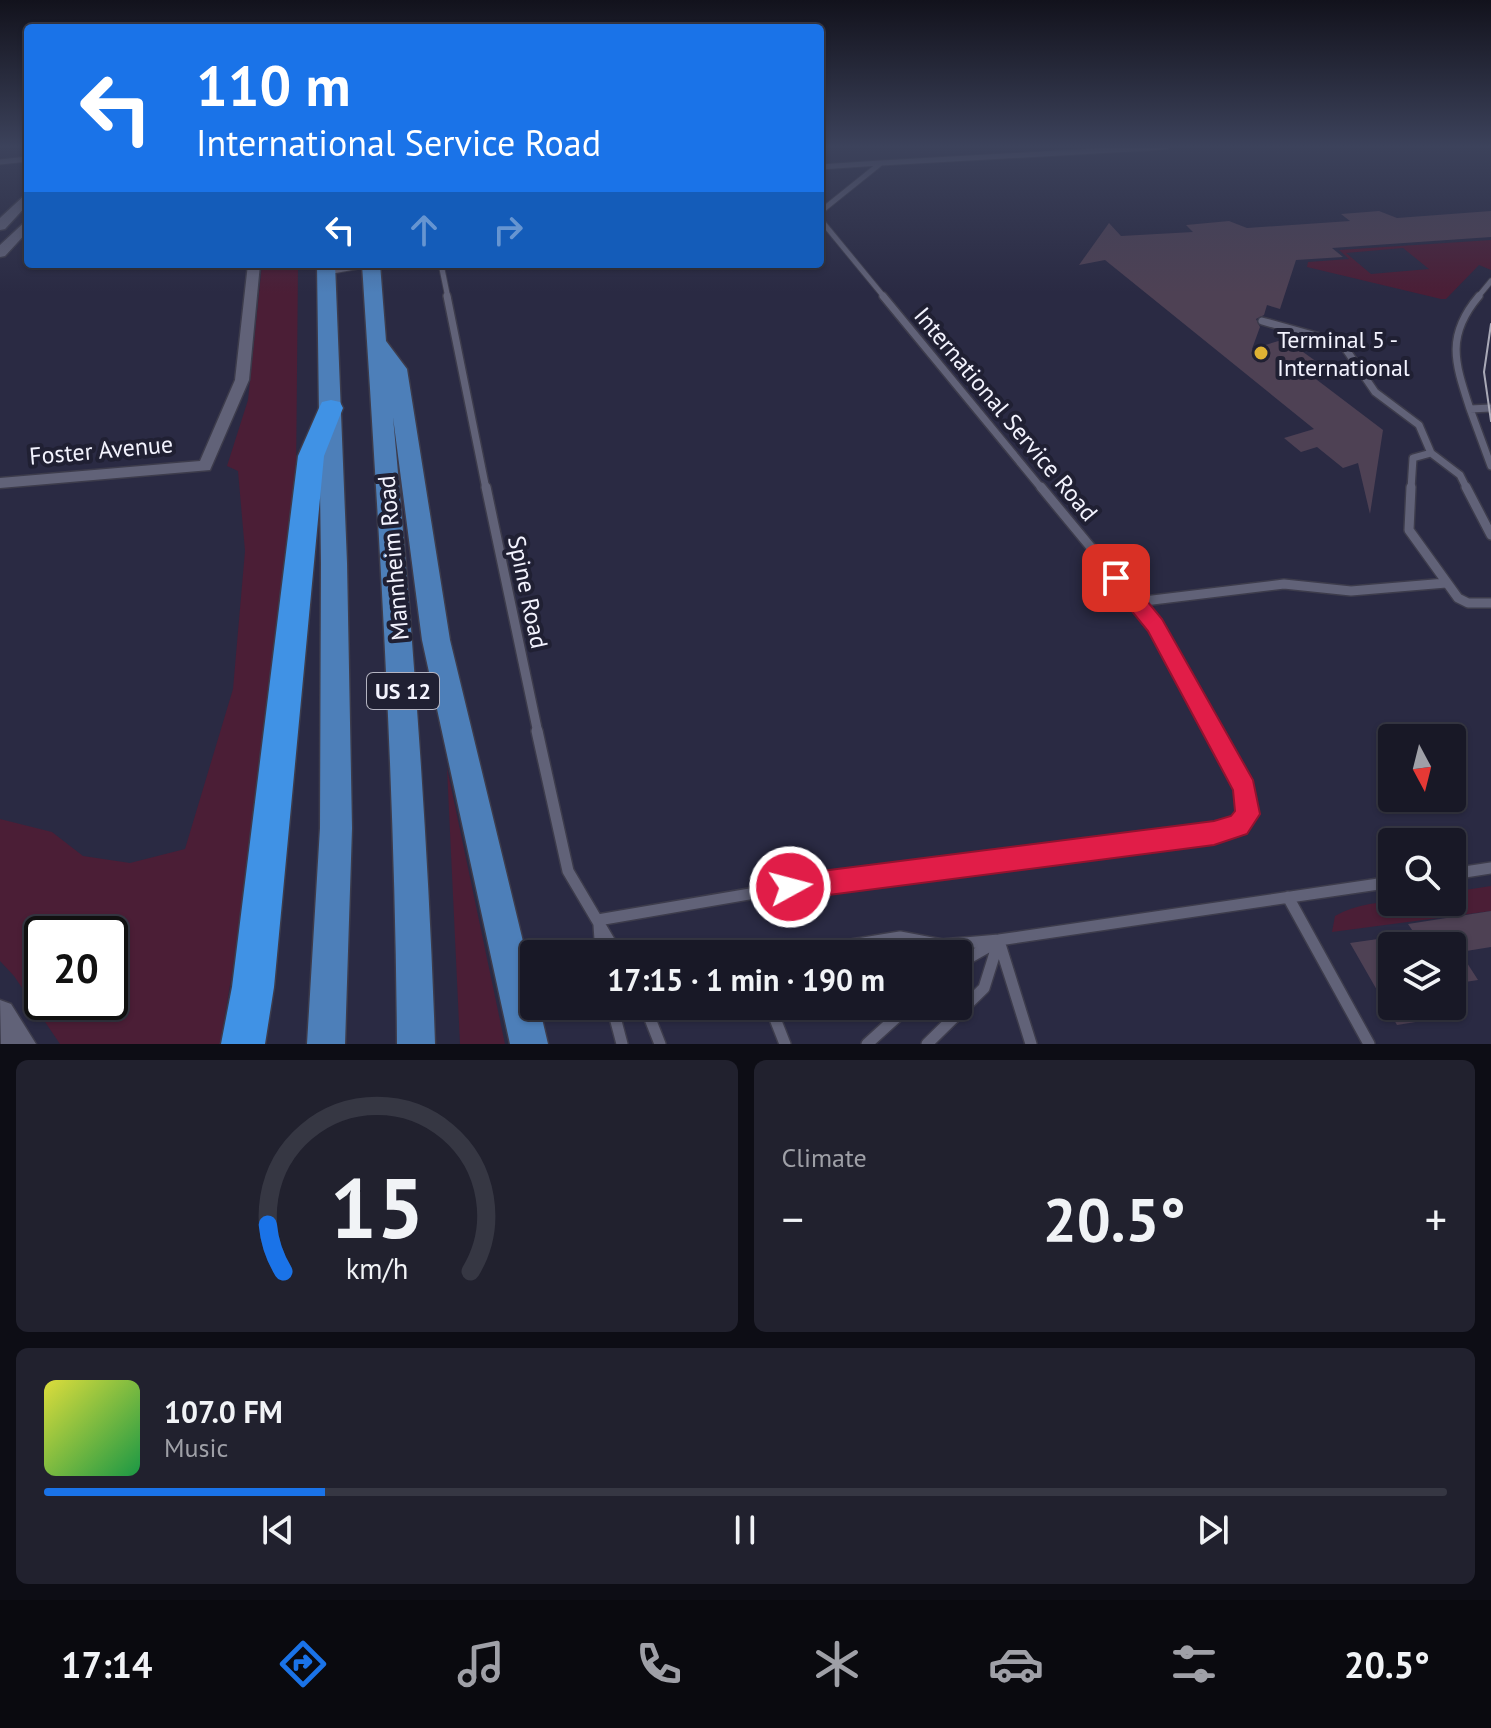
<!DOCTYPE html>
<meta charset="utf-8">
<style>
:root{--surface:#181826;--page:#21212e;--text:#f1f3f6;--muted:#9fa0a7;--line:#363743;--accent:#1a73e8}
body{margin:0;font-family:"PT Sans",sans-serif;background:var(--page);color:var(--text);height:100vh;display:flex;flex-direction:column;font-size:30px;white-space:nowrap}
*{box-sizing:border-box;margin:0}
p{font-size:26px;color:var(--muted)}
.icon{flex:none;width:44px;height:44px;fill:none;stroke:currentColor;stroke-width:2;stroke-linecap:round;stroke-linejoin:round}
.map{position:relative;height:1044px;overflow:hidden}
.sheet{display:flex;flex-direction:column;gap:16px;padding:16px;background:#0d0d15;flex:1}
.sheet>*{flex:none}
.banner{position:absolute;left:24px;top:24px;width:800px;height:244px;border-radius:8px;box-shadow:0 2px 6px #0004,0 0 0 2px var(--line);background:#1a73e8;color:#fff;overflow:hidden}
.needle{width:52px;rotate:173deg}
.buttons{position:absolute;left:1378px;top:724px;display:grid;gap:16px}
.buttons a{display:grid;place-items:center;width:88px;height:88px;border-radius:8px;background:var(--surface);box-shadow:0 2px 6px #0004,0 0 0 2px var(--line);font-size:40px}
.speed{position:absolute;left:24px;top:916px;display:flex;gap:16px;font-size:40px;font-weight:700;text-align:center}
.speed>*{display:grid;place-content:center;width:104px;height:104px;border-radius:50%;background:var(--surface);box-shadow:0 2px 6px #0004,0 0 0 2px var(--line);line-height:1}
.speed .limit{border:4px solid #111;border-radius:12px;background:#fff;color:#111}
.pin{position:absolute;display:grid;place-items:center;width:68px;height:68px;color:#fff;margin:-34px;border-radius:16px;box-shadow:0 4px 12px #0006}
.me{position:absolute;width:88px;margin:-44px;rotate:83deg;stroke-linejoin:round;filter:drop-shadow(0 0 6px #0008)}
.turn{display:flex;align-items:center;gap:28px;height:168px;padding:0 40px;font-size:36px}
.turn .icon{width:104px;height:104px;stroke-width:2.5}
.turn b{display:block;font-size:56px;line-height:68px}
.lanes{display:flex;align-items:center;height:76px;padding:0 40px;background:#0003;justify-content:center;gap:40px;direction:ltr}
.lanes .off{opacity:.35}
.big{font-size:60px;font-weight:700;line-height:1.1}
.sheet .card{flex:1;display:flex;flex-direction:column;justify-content:center;gap:12px;min-width:0;padding:0 28px;border-radius:12px;background:var(--page)}
.sheet .dial{align-items:center;gap:0}
.dial svg{height:208px;overflow:visible;fill:none;stroke:var(--line);stroke-width:7;stroke-linecap:round;text-anchor:middle}
.dial text{fill:var(--text);stroke:none}
.song{display:flex;align-items:center;gap:24px}
.cover{width:96px;height:96px;border-radius:12px;background:linear-gradient(135deg,hsl(60 70% 55%),hsl(140 70% 35%))}
.played{height:8px;border-radius:4px;background:linear-gradient(90deg,var(--accent) 20%,var(--line) 20%)}
.keys{display:flex;justify-content:space-around;direction:ltr}
.heat{display:flex;justify-content:space-between;align-items:center;font-size:44px;direction:ltr}
.sheet .tiles{flex:1;display:grid;gap:16px;grid-template-columns:1fr 1fr}
.card:last-child{grid-column:span 2}
.trip{position:absolute;left:520px;top:940px;width:452px;height:80px;border-radius:8px;background:var(--surface);box-shadow:0 2px 6px #0004,0 0 0 2px var(--line);font-weight:700;line-height:80px;text-align:center}
.dock{display:flex;height:128px;justify-content:space-around;align-items:center;background:#0a0a0f;color:var(--muted)}
.dock .icon{width:56px;height:56px}
.dock .current{color:var(--accent)}
.dock b{font-size:36px;color:var(--text)}
.map>svg:first-child{display:block}
.built{fill:#2a2a43;fill-rule:evenodd}
.green{fill:#4b1e36;fill-rule:evenodd}
.building{fill:#4e4154}
.lines{fill:none;stroke-linecap:round;stroke-linejoin:round}
.service-far3-casing{stroke:#3d3c4c;stroke-width:7}
.service-far2-casing{stroke:#3d3c4c;stroke-width:10}
.service-far1-casing{stroke:#3d3c4c;stroke-width:12}
.service-casing{stroke:#3d3c4c;stroke-width:14}
.minor-casing{stroke:#3d3c4c;stroke-width:3}
.tertiary-casing{stroke:#3d3c4c;stroke-width:3}
.primary-casing{stroke:#3d3c4c;stroke-width:3}
.motorway-casing{stroke:#3d3c4c;stroke-width:3}
.service-far3{stroke:#616278;stroke-width:5}
.service-far2{stroke:#616278;stroke-width:7}
.service-far1{stroke:#616278;stroke-width:9}
.service{stroke:#616278;stroke-width:11}
.minor{fill:#616278;fill-rule:evenodd}
.tertiary{fill:#616278;fill-rule:evenodd}
.primary{fill:#4d7fb9;fill-rule:evenodd}
.motorway{fill:#4092e5;fill-rule:evenodd}
.tram{stroke:#a9a9b7;stroke-width:2}
.route{fill:#e11d48;stroke:#92132f;stroke-width:2}
.poi-dot{fill:#deb133;stroke:#202033;stroke-width:3}
.labels{text-anchor:middle;dominant-baseline:central;stroke-width:8;stroke-linejoin:round;paint-order:stroke}
.shield{fill:#202033;stroke:#b4b4c1;stroke-width:2}
.shield-label{font-size:22px;font-weight:bold;fill:#f3f3fe}
.poi-label{font-size:24px;fill:#f3f3fe;stroke:#202033;text-anchor:start}
.street-label{font-size:24px;fill:#f3f3fe;stroke:#202033}
</style>
<div class="map">
<svg width="1491" height="1044" viewBox="0 0 1491 1044">
<rect width="100%" height="100%" fill="#202033"/>
<path class="built" d="M 0,147 L 28,147 L 28,264 L 820,264 L 820,147 L 1491,147 L 1491,1044 L 0,1044 ZM 1392,738 L 1452,738 L 1452,798 L 1392,798 ZM 1392,842 L 1452,842 L 1452,902 L 1392,902 ZM 42,934 L 110,934 L 110,1002 L 42,1002 ZM 1392,946 L 1452,946 L 1452,1006 L 1392,1006 ZM 534,954 L 958,954 L 958,1006 L 534,1006 Z"/>
<path class="green" d="M 1491,240 L 1491,270 L 1479,265 L 1446,299 L 1441,299 L 1307,267 L 1308,262 L 1349,259 L 1339,250 ZM 1403,248 L 1429,269 L 1371,274 L 1346,253 Z
M 262,264 L 298,264 L 296,480 L 242,914 L 220,1044 L 60,1044 L 14,976 L 0,961 L 0,819 L 52,832 L 83,856 L 130,863 L 185,849 L 233,689 L 245,551 L 238,471 L 227,466 L 248,400 ZM 42,934 L 110,934 L 110,1002 L 42,1002 Z
M 447,768 L 505,1044 L 460,1044 Z
M 1491,886 L 1491,911 L 1332,932 L 1335,916 C 1370,896 1412,902 1452,902 L 1452,892 Z"/>
<path class="building" d="M 1379,211 L 1397,218 L 1491,211 L 1491,237 L 1332,248 L 1343,257 L 1296,260 L 1280,309 L 1267,305 L 1264,315 L 1256,319 L 1260,327 L 1252,349 L 1285,339 L 1317,362 L 1300,367 L 1383,430 L 1370,514 L 1358,463 L 1343,468 L 1317,447 L 1301,452 L 1284,438 L 1314,429 L 1105,260 L 1079,265 L 1109,223 L 1121,236 L 1193,232 L 1186,225 L 1229,221 L 1247,228 L 1350,221 L 1341,214 Z
M 1491,911 L 1491,947 L 1460,952 L 1478,980 L 1452,984 L 1452,946 L 1423,946 L 1408,924 Z
M 1392,937 L 1392,1006 L 1413,1006 L 1422,1021 L 1397,1025 L 1350,943 Z"/>
<g class="lines">
<g class="service-far3-casing">
<path id="service-far3" d="M 0,162 L 28,159
M 820,167 L 880,163
M 820,212 L 881,163 L 1166,147
M 820,219 L 885,298
M 441,264 L 448,298
M 327,272 L 371,264
M 1477,298 L 1491,281"/>
</g>
<g class="service-far2-casing">
<path id="service-far2" d="M 447,296 L 486,489
M 883,296 L 1042,489
M 1262,321 L 1331,340 L 1345,348 L 1375,392 L 1419,425 L 1431,453 L 1460,475 L 1467,489
M 1491,408 L 1470,409 L 1491,466
M 1470,409 C 1455,363 1445,336 1479,296
M 1411,489 L 1413,458 L 1431,453"/>
</g>
<g class="service-far1-casing">
<path id="service-far1" d="M 486,487 L 538,733
M 1041,487 L 1155,625 L 1214,733
M 1411,487 L 1409,530 L 1458,598 L 1468,603 L 1491,603
M 1466,487 L 1491,535
M 1136,602 L 1284,584 L 1351,591 L 1446,583"/>
</g>
<g class="service-casing">
<path id="service" d="M 537,731 L 568,871 L 617,954
M 1452,874 L 1491,868
M 1288,897 L 1369,1044
M 598,920 L 790,887 L 1214,833 L 1238,826 L 1248,814 L 1244,788 L 1213,731
M 599,925 L 601,954
M 999,941 L 1031,1044
M 797,954 L 900,937 L 942,945 L 999,940 L 1392,882
M 958,964 L 995,943
M 612,1006 L 622,1044
M 645,1006 L 660,1044
M 770,1006 L 785,1044
M 867,1044 L 909,1006
M 927,1044 L 984,988 L 999,940"/>
</g>
<g class="minor-casing">
<path id="minor" d="M 248,264 L 260,264 L 249,380 L 210,470 L 0,488 L 0,478 L 200,461 L 235,380 Z"/>
</g>
<g class="tertiary-casing">
<path id="tertiary" d="M 28,192 L 28,204 L 5,229 L 0,230 L 0,218 Z
M 28,219 L 28,231 L 5,256 L 0,257 L 0,245 Z
M 0,1000 L 11,1004 L 36,1044 L 1,1044 Z"/>
</g>
<g class="primary-casing">
<path id="primary" d="M 317,264 L 335,264 L 347,563 L 352,828 L 345,1044 L 307,1044 L 320,828 L 321,563 Z
M 362,264 L 380,264 L 386,341 L 407,369 L 450,640 L 534,987 L 534,1006 L 539,1006 L 548,1044 L 510,1044 L 422,640 L 393,417 C 412,626 428,834 435,1044 L 397,1044 C 395,783 379,524 362,264 Z"/>
</g>
<g class="motorway-casing">
<path id="motorway" d="M 331,400 L 340,402 L 343,408 L 324,456 L 274,987 L 265,1044 L 221,1044 L 232,987 L 298,456 L 319,408 L 322,402 Z"/>
</g>
<use href="#service-far3" class="service-far3"/>
<use href="#service-far2" class="service-far2"/>
<use href="#service-far1" class="service-far1"/>
<use href="#service" class="service"/>
<use href="#minor" class="minor"/>
<use href="#tertiary" class="tertiary"/>
<use href="#primary" class="primary"/>
<use href="#motorway" class="motorway"/>
<path class="tram" d="M 1491,324 L 1484,372 L 1491,421"/>
</g>
<linearGradient id="sky" x2="0" y2="1"><stop stop-color="#12121c"/><stop offset="0.5" stop-color="#3c425b"/><stop offset="1" stop-color="#3c425b" stop-opacity="0"/></linearGradient>
<rect width="1491" height="293" fill="url(#sky)"/>
<path class="route" d="M 1116,570 L 1123,572 L 1162,619 L 1253,780 L 1260,814 L 1247,834 L 1214,845 L 790,900 L 781,896 L 777,887 L 781,878 L 790,875 L 1214,821 L 1231,816 L 1235,811 L 1233,790 L 1148,631 L 1109,583 L 1106,578 L 1109,572 Z"/>
<circle class="poi-dot" cx="1261" cy="353" r="8"/>
<g class="labels">
<rect class="shield" x="367" y="673" width="72" height="36" rx="6"/>
<g class="shield-label">
<text x="403" y="691">US 12</text>
</g>
<g class="poi-label">
<text x="1277" y="339">Terminal 5 -<tspan x="1277" dy="28">International</tspan></text>
</g>
<g class="street-label">
<text transform="translate(1006 414) rotate(50)">International Service Road</text>
<text transform="translate(101 450) rotate(-5)">Foster Avenue</text>
<text transform="translate(393 558) rotate(-95)">Mannheim Road</text>
<text transform="translate(528 592) rotate(78)">Spine Road</text>
</g>
</g>
</svg>
<div class="buttons">
<a><svg class="needle" viewBox="-14 -14 28 28"><path d="M0-13l5 13h-10z" fill="#e53935"/><path d="M0 13l5-13h-10z" fill="#9fa0a7"/></svg></a>
<a><svg class="icon" aria-label="search" viewBox="0 0 24 24"><circle cx="10" cy="10" r="6"/><path d="M15 15l6 6"/></svg></a>
<a><svg class="icon" aria-label="layers" viewBox="0 0 24 24"><path d="M12 4l9 5-9 5-9-5zM3 14l9 5 9-5"/></svg></a>
</div>
<div class="speed"><div class="limit">20</div></div>
<div class="pin" style="left:1116px;top:578px;background:#d93025"><svg class="icon" aria-label="arrive" viewBox="0 0 24 24"><path d="M6 21V4h12l-3 4 3 4H6"/></svg></div>
<svg class="me" style="left:790px;top:887px" viewBox="-20 -20 40 40"><circle r="17" fill="#e11d48" stroke="#fff" stroke-width="3"/><path d="M0-11L8 9 0 5-8 9z" fill="#fff"/></svg>
<div class="trip">17:15 · 1 min · 190 m</div>
<div class="banner">
<div class="turn"><svg class="icon" aria-label="left" viewBox="0 0 24 24"><path d="M17 20v-9H6M10 6l-5 5 5 5"/></svg><div><b>110 m</b>International Service Road</div></div>
<div class="lanes"><svg class="icon" aria-label="left" viewBox="0 0 24 24"><path d="M17 20v-9H6M10 6l-5 5 5 5"/></svg><svg class="icon off" aria-label="ahead" viewBox="0 0 24 24"><path d="M12 20V5M6 11l6-6 6 6"/></svg><svg class="icon off" aria-label="right" viewBox="0 0 24 24"><path d="M7 20v-9h11M14 6l5 5-5 5"/></svg></div>
</div>
</div>
<section class="sheet">
<div class="tiles">
<div class="card dial"><svg viewBox="0 0 100 80">
<path d="M14 69A42 42 0 1 1 86 69"/>
<path d="M14 69A42 42 0 0 1 8 51" stroke="#1a73e8"/>
<text x="50" y="56" font-size="32" font-weight="700">15</text>
<text x="50" y="72" font-size="11">km/h</text>
</svg></div>
<div class="card"><p>Climate</p>
<div class="heat"><a>−</a><b class="big">20.5°</b><a>+</a></div>
</div>
<div class="card">
<div class="song"><i class="cover"></i><div><b>107.0 FM</b><p>Music</p></div></div>
<div class="played"></div>
<div class="keys"><svg class="icon" aria-label="previous" viewBox="0 0 24 24"><path d="M18 5L8 12l10 7zM5 5v14"/></svg><svg class="icon" aria-label="pause" viewBox="0 0 24 24"><path d="M8 5v14M16 5v14"/></svg><svg class="icon" aria-label="next" viewBox="0 0 24 24"><path d="M6 5l10 7-10 7zM19 5v14"/></svg></div>
</div>
</div>
</section>
<nav class="dock">
<b>17:14</b>
<svg class="icon current" aria-label="directions" viewBox="0 0 24 24"><path d="M12 3l9 9-9 9-9-9zM9 14v-3h6M13 9l2 2-2 2"/></svg>
<svg class="icon" aria-label="music" viewBox="0 0 24 24"><path d="M9 18V5l10-2v13"/><circle cx="6" cy="18" r="3"/><circle cx="16" cy="16" r="3"/></svg>
<svg class="icon" aria-label="phone" viewBox="0 0 24 24"><path d="M5 4h4l2 5-3 2q2 4 5 5l2-3 5 2v4C11 20 4 13 5 4z"/></svg>
<svg class="icon" aria-label="climate" viewBox="0 0 24 24"><path d="M12 3v18M4 7l16 10M4 17L20 7"/></svg>
<svg class="icon" aria-label="car" viewBox="0 0 24 24"><path d="M5 17H2v-5l4-1 3-4h7l3 4 3 1v5h-3M9 17h6M6 11h13"/><circle cx="7" cy="17" r="2"/><circle cx="17" cy="17" r="2"/></svg>
<svg class="icon" aria-label="filters" viewBox="0 0 24 24"><path d="M4 7h16M4 17h16"/><circle cx="9" cy="7" r="2"/><circle cx="15" cy="17" r="2"/></svg>
<b>20.5°</b>
</nav>
